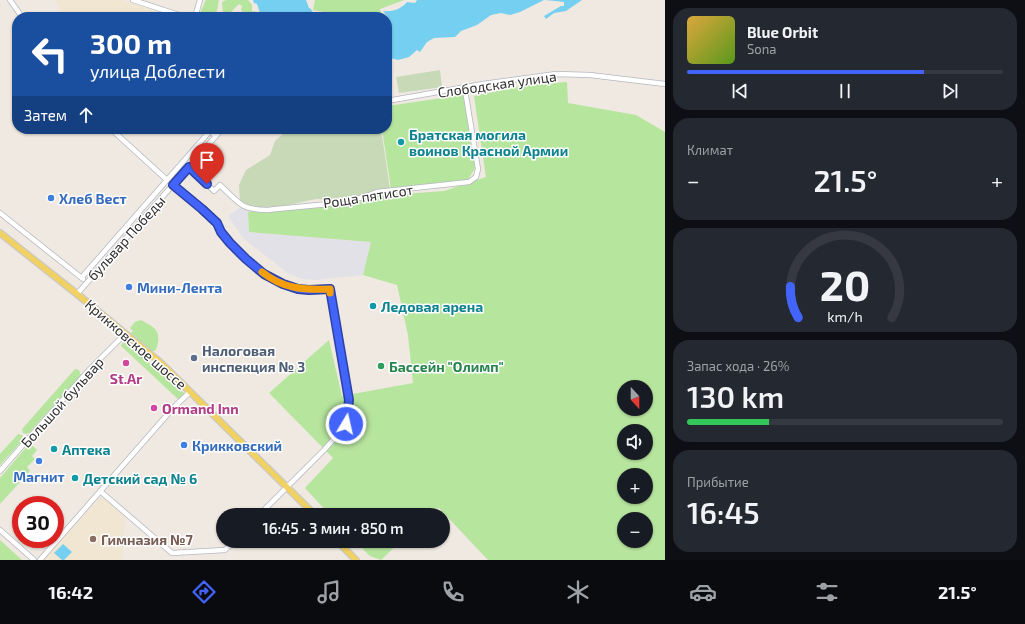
<!DOCTYPE html>
<html lang="ru">
<meta charset="utf-8">
<style>
:root{--surface:#171b24;--page:#242831;--text:#f1f3f6;--muted:#9ea1a6;--line:#363941;--accent:#4264fb}
body{margin:0;font-family:"Exo 2",sans-serif;background:var(--page);color:var(--text);height:100vh;display:flex;flex-direction:column;font-size:15px;white-space:nowrap}
*{box-sizing:border-box;margin:0}
p{font-size:13px;color:var(--muted)}
.icon{flex:none;width:22px;height:22px;fill:none;stroke:currentColor;stroke-width:2;stroke-linecap:round;stroke-linejoin:round}
.map{position:relative;flex:1;overflow:hidden}
.drawer{display:flex;flex-direction:column;gap:8px;padding:8px;background:#0d0f14;width:360px}
.drawer>*{flex:none}
.hud{position:absolute;left:12px;top:12px;width:380px;height:122px;border-radius:16px;box-shadow:0 1px 3px #0004;background:#1a4fa0;color:#fff;overflow:hidden}
.needle{width:26px;rotate:159deg}
.controls{position:absolute;left:617px;top:380px;display:grid;gap:8px}
.controls a{display:grid;place-items:center;width:36px;height:36px;border-radius:50%;background:var(--surface);box-shadow:0 1px 3px #0004;font-size:20px}
.speed{position:absolute;left:12px;top:496px;display:flex;gap:8px;font-size:20px;font-weight:700;text-align:center}
.speed>*{display:grid;place-content:center;width:52px;height:52px;border-radius:50%;background:var(--surface);box-shadow:0 1px 3px #0004;line-height:1}
.speed .limit{border:6px solid #d22;background:#fff;color:#111}
.pin{position:absolute;display:grid;place-items:center;width:34px;height:34px;color:#fff;margin:-41px -17px;border-radius:50% 50% 50% 0;rotate:-45deg;box-shadow:0 0 4px #0007}
.pin .icon{rotate:45deg}
.me{position:absolute;width:44px;margin:-22px;rotate:9deg;stroke-linejoin:round;filter:drop-shadow(0 0 3px #0008)}
.turn{display:flex;align-items:center;gap:14px;height:84px;padding:0 12px;font-size:18px}
.turn .icon{width:52px;height:52px;stroke-width:2.5}
.turn b{display:block;font-size:28px;line-height:34px}
.then{display:flex;align-items:center;height:38px;padding:0 12px;background:#0003;gap:8px;font-size:15px}
.big{font-size:30px;font-weight:600;line-height:1.1}
.drawer .card{flex:1;display:flex;flex-direction:column;justify-content:center;gap:6px;min-width:0;padding:0 14px;border-radius:16px;background:var(--page)}
.drawer .dial{align-items:center;gap:0}
.dial svg{height:104px;overflow:visible;fill:none;stroke:var(--line);stroke-width:7;stroke-linecap:round;text-anchor:middle}
.dial text{fill:var(--text);stroke:none}
.song{display:flex;align-items:center;gap:12px}
.cover{width:48px;height:48px;border-radius:6px;background:linear-gradient(135deg,hsl(40 70% 55%),hsl(90 70% 35%))}
.played{height:4px;border-radius:2px;background:linear-gradient(90deg,var(--accent) 75%,var(--line) 75%)}
.keys{display:flex;justify-content:space-around;direction:ltr}
.heat{display:flex;justify-content:space-between;align-items:center;font-size:22px;direction:ltr}
.charge{height:6px;border-radius:3px;background:linear-gradient(90deg,#34c759 26%,var(--line) 0)}
.trip{position:absolute;left:216px;top:508px;width:234px;height:40px;border-radius:20px;background:var(--surface);box-shadow:0 1px 3px #0004;font-weight:600;line-height:40px;text-align:center}
.tabs{display:flex;height:64px;justify-content:space-around;align-items:center;background:#090b0e;color:var(--muted)}
.tabs .icon{width:28px;height:28px}
.tabs .on{color:var(--accent)}
.tabs b{font-size:18px;color:var(--text)}
main{display:flex;flex:1;min-height:0}
.map>svg:first-child{display:block}
.industrial{fill:#e3e1e8}
.education{fill:#f0e6d1}
.green{fill:#b6e59e;fill-rule:evenodd}
.cemetery{fill:#c8d9b8}
.water{fill:#75cff0}
.lines{fill:none;stroke-linecap:round;stroke-linejoin:round}
.minor-casing{stroke:#b4b7c1;stroke-width:6}
.major-casing{stroke:#c9c9c9;stroke-width:8}
.minor{stroke:#fff;stroke-width:4.5}
.major{stroke:#f2d163;stroke-width:5.5}
.route-casing{stroke:#2b41a3;stroke-width:10}
.route{stroke:#4264fb;stroke-width:7}
.slow{stroke:#f59e0b;stroke-width:7}
.culture-dot{fill:#0f9aa8;stroke:#fff;stroke-width:1.5}
.shop-dot{fill:#3f7fe0;stroke:#fff;stroke-width:1.5}
.service-dot{fill:#5c6f8a;stroke:#fff;stroke-width:1.5}
.hotel-dot{fill:#d1479c;stroke:#fff;stroke-width:1.5}
.leisure-dot{fill:#2e9e5b;stroke:#fff;stroke-width:1.5}
.education-dot{fill:#8d6e63;stroke:#fff;stroke-width:1.5}
.labels{text-anchor:middle;dominant-baseline:central;stroke-width:3;stroke-linejoin:round;paint-order:stroke}
.street-label{font-size:14px;fill:#2e2e2e;stroke:#fff}
.culture-label{font-size:14px;font-weight:bold;fill:#0d838f;stroke:#fff;text-anchor:start}
.shop-label{font-size:14px;font-weight:bold;fill:#366cbe;stroke:#fff;text-anchor:start}
.service-label{font-size:14px;font-weight:bold;fill:#4e5e75;stroke:#fff;text-anchor:start}
.leisure-label{font-size:14px;font-weight:bold;fill:#27864d;stroke:#fff;text-anchor:start}
.hotel-label{font-size:14px;font-weight:bold;fill:#b23c85;stroke:#fff}
.education-label{font-size:14px;font-weight:bold;fill:#785e54;stroke:#fff;text-anchor:start}
</style>
<main>
<div class="map">
<svg width="665" height="560" viewBox="0 0 665 560">
<rect width="100%" height="100%" fill="#efe9e1"/>
<path class="industrial" d="M 242,206 L 248,210 L 249,232 L 371,242 L 363,275 L 315,280 L 302,279 L 289,274 L 244,239 L 228,216 Z"/>
<path class="education" d="M 56,0 L 122,0 L 160,13 L 159,17 L 69,17 L 60,11 Z
M 102,496 L 125,518 L 122,560 L 43,560 Z"/>
<path class="green" d="M 206,0 L 219,0 L 217,11 L 202,17 L 199,15 Z
M 226,0 L 248,0 L 252,5 L 252,12 L 254,11 L 257,13 L 259,17 L 235,17 L 238,15 L 244,13 L 241,10 L 242,6 L 239,4 L 231,12 L 230,17 L 218,17 L 223,14 L 222,2 Z
M 315,0 L 404,0 L 380,9 L 382,17 L 345,17 L 335,14 L 313,10 Z
M 567,82 L 568,103 L 636,115 L 665,132 L 665,560 L 488,560 L 439,508 L 433,510 L 428,515 L 330,515 L 305,488 L 333,458 L 269,393 L 329,340 L 342,396 L 413,383 L 408,335 L 397,285 L 363,275 L 371,242 L 249,232 L 248,212 L 346,202 L 376,196 L 444,191 L 486,177 L 474,96 L 527,85 ZM 624,387 L 646,387 L 646,409 L 624,409 ZM 624,431 L 646,431 L 646,453 L 624,453 ZM 624,475 L 646,475 L 646,497 L 624,497 ZM 624,519 L 646,519 L 646,541 L 624,541 Z
M 463,95 L 475,168 L 467,181 L 391,189 L 382,129 L 387,129 L 387,106 Z
M 141,320 C 152,326 160,329 158,342 C 157,346 157,348 155,351 L 152,351 L 131,333 L 133,331 L 130,328 L 135,322 Z
M 122,343 L 126,343 L 129,345 L 184,393 L 184,397 L 180,401 L 121,346 Z
M 75,369 L 79,370 L 81,375 L 29,433 L 26,434 L 23,433 L 22,429 L 23,428 Z
M 18,434 L 22,435 L 23,440 L 0,465 L 0,454 Z
M 29,444 L 32,445 L 37,450 L 32,456 L 35,459 L 27,467 L 30,471 L 0,504 L 0,478 Z
M 0,540 L 22,560 L 0,560 Z
M 355,541 L 401,541 L 381,560 L 370,556 Z"/>
<path class="cemetery" d="M 440,70 L 442,87 L 399,93 L 396,77 Z
M 288,129 L 381,129 L 390,189 C 372,194 354,198 336,200 C 330,200 323,199 317,199 C 295,202 259,217 240,202 L 239,185 L 246,170 L 270,155 L 275,141 Z"/>
<path class="water" d="M 253,0 L 306,0 L 309,8 L 311,9 C 313,14 317,15 322,17 L 264,17 L 260,13 L 257,4 L 254,3 Z
M 417,0 L 544,0 L 520,12 L 510,15 L 501,13 L 491,15 L 477,25 L 461,31 L 455,37 L 434,38 L 427,42 L 420,52 L 417,50 L 409,57 L 398,60 L 387,57 L 387,22 L 390,20 L 383,11 C 393,12 401,9 407,2 L 415,3 Z
M 546,0 L 582,0 L 566,11 L 554,13 L 546,19 L 544,16 L 561,6 L 564,6 L 564,2 Z
M 63,544 L 72,552 L 64,560 L 62,560 L 54,553 Z"/>
<g class="lines">
<g class="minor-casing">
<path id="minor" d="M 10,0 L 22,17
M 133,0 L 185,17
M 195,17 L 200,0
M 387,101 L 483,84 L 556,74 L 590,75 L 665,84
M 111,129 L 167,180
M 189,167 L 214,191 L 220,185 C 239,203 241,210 268,210 C 304,205 345,206 377,192 L 469,182 L 476,177 L 478,169 L 466,96 L 466,87
M 173,185 L 202,209 L 217,223 L 221,232 L 230,243 L 246,259 L 264,274 L 283,284 L 299,289 L 309,290 L 330,289 L 349,400 L 345,424 L 341,431 L 324,450 L 259,515
M 0,213 L 83,279
M 82,277 L 210,131 L 216,136
M 77,294 L 222,129
M 0,471 L 89,370 L 125,334
M 100,491 L 172,553 L 225,550 L 234,541
M 0,530 L 34,560
M 40,560 L 174,407 L 190,392"/>
</g>
<g class="major-casing">
<path id="major" d="M 0,233 L 77,294 L 161,363 L 315,515
M 337,541 L 356,560"/>
</g>
<use href="#minor" class="minor"/>
<use href="#major" class="major"/>
</g>
<g class="lines">
<g class="route-casing">
<path id="route" d="M 207,184 L 189,167 L 173,185 L 202,209 L 217,223 L 221,232 L 230,243 L 246,259 L 264,274 L 283,284 L 298,289 L 309,290 L 330,289 L 349,400 L 346,424"/>
</g>
<use href="#route" class="route"/>
<path class="slow" d="M 262,272 C 283,289 304,290 330,289 L 330,293"/>
</g>
<g class="culture-dot">
<circle cx="401" cy="142" r="4"/>
<circle cx="373" cy="306" r="4"/>
<circle cx="54" cy="449" r="4"/>
<circle cx="75" cy="478" r="4"/>
</g>
<g class="shop-dot">
<circle cx="51" cy="198" r="4"/>
<circle cx="129" cy="287" r="4"/>
<circle cx="184" cy="445" r="4"/>
<circle cx="39" cy="461" r="4"/>
</g>
<circle class="service-dot" cx="194" cy="358" r="4"/>
<g class="hotel-dot">
<circle cx="126" cy="363" r="4"/>
<circle cx="154" cy="408" r="4"/>
</g>
<circle class="leisure-dot" cx="381" cy="366" r="4"/>
<circle class="education-dot" cx="93" cy="539" r="4"/>
<g class="labels">
<g class="street-label">
<text transform="translate(497 84) rotate(-8)">Слободская улица</text>
<text transform="translate(368 196) rotate(-9)">Роща пятисот</text>
<text transform="translate(126 238) rotate(-48)">бульвар Победы</text>
<text transform="translate(136 344) rotate(41)">Крикковское шоссе</text>
<text transform="translate(62 402) rotate(-48)">Большой бульвар</text>
</g>
<g class="culture-label">
<text x="409" y="134">Братская могила<tspan x="409" dy="16">воинов Красной Армии</tspan></text>
<text x="381" y="306">Ледовая арена</text>
<text x="62" y="449">Аптека</text>
<text x="83" y="478">Детский сад № 6</text>
</g>
<g class="shop-label">
<text x="59" y="198">Хлеб Вест</text>
<text x="137" y="287">Мини-Лента</text>
<text x="192" y="445">Крикковский</text>
<text x="39" y="476" text-anchor="middle">Магнит</text>
</g>
<g class="service-label">
<text x="202" y="350">Налоговая<tspan x="202" dy="16">инспекция № 3</tspan></text>
</g>
<g class="leisure-label">
<text x="389" y="366">Бассейн "Олимп"</text>
</g>
<g class="hotel-label">
<text x="126" y="378">St.Ar</text>
<text x="162" y="408" text-anchor="start">Ormand Inn</text>
</g>
<g class="education-label">
<text x="101" y="539">Гимназия №7</text>
</g>
</g>
</svg>
<div class="controls">
<a><svg class="needle" viewBox="-14 -14 28 28"><path d="M0-13l5 13h-10z" fill="#e53935"/><path d="M0 13l5-13h-10z" fill="#9ea1a6"/></svg></a>
<a><svg class="icon" aria-label="sound" viewBox="0 0 24 24"><path d="M4 9h4l5-4v14l-5-4H4zM17 9q2 3 0 6"/></svg></a>
<a>+</a>
<a>−</a>
</div>
<div class="speed"><div class="limit">30</div></div>
<div class="pin" style="left:207px;top:184px;background:#d93025"><svg class="icon" aria-label="arrive" viewBox="0 0 24 24"><path d="M6 21V4h12l-3 4 3 4H6"/></svg></div>
<svg class="me" style="left:346px;top:424px" viewBox="-20 -20 40 40"><circle r="17" fill="#4264fb" stroke="#fff" stroke-width="3"/><path d="M0-11L8 9 0 5-8 9z" fill="#fff"/></svg>
<div class="trip">16:45 · 3 мин · 850 m</div>
<div class="hud">
<div class="turn"><svg class="icon" aria-label="left" viewBox="0 0 24 24"><path d="M17 20v-9H6M10 6l-5 5 5 5"/></svg><div><b>300 m</b>улица Доблести</div></div>
<div class="then">Затем<svg class="icon" aria-label="ahead" viewBox="0 0 24 24"><path d="M12 20V5M6 11l6-6 6 6"/></svg></div>
</div>
</div>
<section class="drawer">
<div class="card">
<div class="song"><i class="cover"></i><div><b>Blue Orbit</b><p>Sona</p></div></div>
<div class="played"></div>
<div class="keys"><svg class="icon" aria-label="previous" viewBox="0 0 24 24"><path d="M18 5L8 12l10 7zM5 5v14"/></svg><svg class="icon" aria-label="pause" viewBox="0 0 24 24"><path d="M8 5v14M16 5v14"/></svg><svg class="icon" aria-label="next" viewBox="0 0 24 24"><path d="M6 5l10 7-10 7zM19 5v14"/></svg></div>
</div>
<div class="card"><p>Климат</p>
<div class="heat"><a>−</a><b class="big">21.5°</b><a>+</a></div>
</div>
<div class="card dial"><svg viewBox="0 0 100 80">
<path d="M14 69A42 42 0 1 1 86 69"/>
<path d="M14 69A42 42 0 0 1 8 45" stroke="#4264fb"/>
<text x="50" y="56" font-size="32" font-weight="700">20</text>
<text x="50" y="72" font-size="11">km/h</text>
</svg></div>
<div class="card"><p>Запас хода · 26%</p><b class="big">130 km</b><div class="charge"></div></div>
<div class="card"><p>Прибытие</p><b class="big">16:45</b></div>
</section>
</main>
<nav class="tabs">
<b>16:42</b>
<svg class="icon on" aria-label="directions" viewBox="0 0 24 24"><path d="M12 3l9 9-9 9-9-9zM9 14v-3h6M13 9l2 2-2 2"/></svg>
<svg class="icon" aria-label="music" viewBox="0 0 24 24"><path d="M9 18V5l10-2v13"/><circle cx="6" cy="18" r="3"/><circle cx="16" cy="16" r="3"/></svg>
<svg class="icon" aria-label="phone" viewBox="0 0 24 24"><path d="M5 4h4l2 5-3 2q2 4 5 5l2-3 5 2v4C11 20 4 13 5 4z"/></svg>
<svg class="icon" aria-label="climate" viewBox="0 0 24 24"><path d="M12 3v18M4 7l16 10M4 17L20 7"/></svg>
<svg class="icon" aria-label="car" viewBox="0 0 24 24"><path d="M5 17H2v-5l4-1 3-4h7l3 4 3 1v5h-3M9 17h6M6 11h13"/><circle cx="7" cy="17" r="2"/><circle cx="17" cy="17" r="2"/></svg>
<svg class="icon" aria-label="filters" viewBox="0 0 24 24"><path d="M4 7h16M4 17h16"/><circle cx="9" cy="7" r="2"/><circle cx="15" cy="17" r="2"/></svg>
<b>21.5°</b>
</nav>
